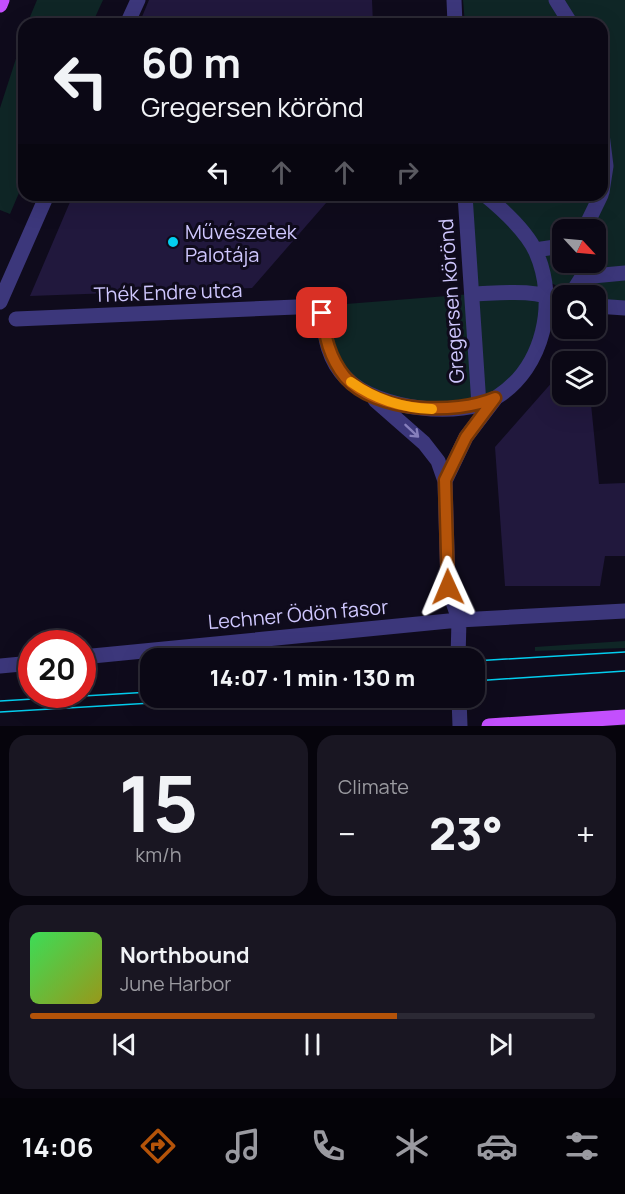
<!DOCTYPE html>
<meta charset="utf-8">
<style>
:root{--surface:#0b0815;--page:#191622;--text:#f1f3f6;--muted:#9a9aa0;--line:#2b2934;--accent:#b45309}
body{margin:0;font-family:Manrope,sans-serif;background:var(--page);color:var(--text);height:100vh;display:flex;flex-direction:column;font-size:22px;white-space:nowrap}
*{box-sizing:border-box;margin:0}
p{font-size:20px;color:var(--muted)}
.icon{flex:none;width:33px;height:33px;fill:none;stroke:currentColor;stroke-width:2;stroke-linecap:round;stroke-linejoin:round}
.map{position:relative;height:726px;overflow:hidden}
.side{display:flex;flex-direction:column;gap:9px;padding:9px;background:#06040c;flex:1}
.side>*{flex:none}
.top-card{position:absolute;left:18px;top:18px;width:590px;height:183px;border-radius:18px;box-shadow:0 6px 24px #0002,0 0 0 2px var(--line);background:#0b0815;color:var(--text);overflow:hidden}
.needle{width:39px;rotate:116deg}
.buttons{position:absolute;left:552px;top:219px;display:grid;gap:12px}
.buttons a{display:grid;place-items:center;width:54px;height:54px;border-radius:12px;background:var(--surface);box-shadow:0 6px 24px #0002,0 0 0 2px var(--line);font-size:30px}
.speed{position:absolute;left:18px;top:630px;display:flex;gap:12px;font-size:30px;font-weight:700;text-align:center}
.speed>*{display:grid;place-content:center;width:78px;height:78px;border-radius:50%;background:var(--surface);box-shadow:0 6px 24px #0002,0 0 0 2px var(--line);line-height:1}
.speed .limit{border:9px solid #d22;background:#fff;color:#111}
.pin{position:absolute;display:grid;place-items:center;width:51px;height:51px;color:#fff;margin:-26px;border-radius:12px;box-shadow:0 3px 9px #0006}
.me{position:absolute;width:66px;margin:-33px;rotate:359deg;stroke-linejoin:round;filter:drop-shadow(0 0 4px #0008)}
.turn{display:flex;align-items:center;gap:21px;height:126px;padding:0 24px;font-size:27px}
.turn .icon{width:78px;height:78px;stroke-width:2.5}
.turn b{display:block;font-size:42px;line-height:51px}
.lanes{display:flex;align-items:center;height:57px;padding:0 24px;background:#0003;justify-content:center;gap:30px;direction:ltr}
.lanes .off{opacity:.35}
.big{font-size:45px;font-weight:800;line-height:1.1}
.side .tile{flex:1;display:flex;flex-direction:column;justify-content:center;gap:9px;min-width:0;padding:0 21px;border-radius:18px;background:var(--page)}
.side .dial{align-items:center;gap:0}
.dial b{font-size:78px;line-height:1}
.song{display:flex;align-items:center;gap:18px}
.cover{width:72px;height:72px;border-radius:9px;background:linear-gradient(135deg,hsl(130 70% 55%),hsl(60 70% 35%))}
.played{height:6px;border-radius:3px;background:linear-gradient(90deg,var(--accent) 65%,var(--line) 65%)}
.keys{display:flex;justify-content:space-around;direction:ltr}
.heat{display:flex;justify-content:space-between;align-items:center;font-size:33px;direction:ltr}
.side .tiles{flex:1;display:grid;gap:9px;grid-template-columns:1fr 1fr}
.tile:last-child{grid-column:span 2}
.trip{position:absolute;left:140px;top:648px;width:345px;height:60px;border-radius:18px;background:var(--surface);box-shadow:0 6px 24px #0002,0 0 0 2px var(--line);font-weight:800;line-height:60px;text-align:center}
.menu{display:flex;height:96px;justify-content:space-around;align-items:center;background:#040308;color:var(--muted)}
.menu .icon{width:42px;height:42px}
.menu .active{color:var(--accent)}
.menu b{font-size:27px;color:var(--text)}
.map>svg:first-child{display:block}
.green{fill:#0f2626;fill-rule:evenodd}
.building{fill:#21183d}
.lines{fill:none;stroke-linecap:round;stroke-linejoin:round}
.minor{stroke:#3c377b;stroke-width:15}
.major{stroke:#c34ffd;stroke-width:15}
.tram{stroke:#03ceef;stroke-width:1.5}
.oneway{stroke:#867fbc}
.route-casing{stroke:#753606;stroke-width:15}
.route{stroke:#b45309;stroke-width:10}
.slow{stroke:#f59e0b;stroke-width:10}
.poi-dot{fill:#03ceef;stroke:#0f0b1c;stroke-width:2}
.labels{text-anchor:middle;dominant-baseline:central;stroke-width:6;stroke-linejoin:round;paint-order:stroke}
.poi-label{font-size:20px;fill:#cfc7fe;stroke:#0f0b1c;text-anchor:start}
.street-label{font-size:20px;fill:#cfc7fe;stroke:#0f0b1c}
</style>
<div class="map">
<svg width="625" height="726" viewBox="0 0 625 726">
<rect width="100%" height="100%" fill="#0f0b1c"/>
<path class="green" d="M 37,0 L 103,0 L 92,24 L 27,24 Z
M 463,0 L 625,0 L 625,301 L 596,300 L 596,296 L 578,295 L 544,280 L 540,343 L 495,398 L 431,409 L 347,379 L 321,306 L 472,294 L 465,195 L 602,195 L 602,24 L 465,24 ZM 562,230 L 596,230 L 596,262 L 562,262 Z
M 24,34 L 24,181 L 10,214 L 0,210 L 0,108 Z
M 625,641 L 625,648 L 535,651 L 535,647 Z"/>
<path class="building" d="M 149,0 L 372,0 L 373,24 L 139,24 Z
M 73,195 L 333,195 L 252,288 L 30,296 Z
M 562,371 L 562,394 L 590,394 L 599,484 L 625,483 L 625,556 L 605,556 L 600,586 L 505,586 L 495,447 Z"/>
<g class="lines">
<path class="minor" d="M 454,0 L 455,24
M 556,0 L 571,24
M 127,24 L 138,0
M 602,134 L 606,166 L 602,192
M 465,195 L 479,405
M 584,230 L 601,195
M 535,250 L 562,246
M 472,294 C 503,293 534,288 562,302
M 570,296 L 582,277 L 625,273
M 0,302 L 47,195
M 596,306 L 625,308
M 322,313 C 325,337 328,361 347,379 C 377,409 461,420 497,397 C 544,367 558,302 536,252 C 527,232 502,209 485,195
M 16,319 L 321,306
M 375,400 L 424,443 L 438,461 L 445,481 L 448,587 L 459,620 L 458,658
M 445,481 L 466,437 L 495,399
M 82,657 L 459,620 L 625,611
M 0,666 L 32,663
M 459,698 L 460,726"/>
<path class="major" d="M 0,5 L 2,0
M 489,726 L 625,717"/>
<path class="tram" d="M 474,661 L 625,652
M 474,681 L 625,671
M 0,701 L 150,692
M 0,712 L 236,698"/>
</g>
<defs><path id="oneway-shaft" d="M-6 0H5M1.5-3L5.5 0L1.5 3" fill="none" stroke-width="1.6" stroke-linecap="round" stroke-linejoin="round" transform="scale(1.5)"/></defs>
<use class="oneway" href="#oneway-shaft" transform="translate(412 431) rotate(43)"/>
<g class="lines">
<g class="route-casing">
<path id="route" d="M 322,313 C 325,337 329,357 345,377 C 376,413 455,415 495,398 L 466,437 L 445,480 L 448,587"/>
</g>
<use href="#route" class="route"/>
<path class="slow" d="M 351,382 C 375,399 403,408 432,409"/>
</g>
<circle class="poi-dot" cx="173" cy="242" r="6"/>
<g class="labels">
<g class="poi-label">
<text x="185" y="231">Művészetek<tspan x="185" dy="23">Palotája</tspan></text>
</g>
<g class="street-label">
<text transform="translate(168 292) rotate(-2)">Thék Endre utca</text>
<text transform="translate(451 301) rotate(-94)">Gregersen körönd</text>
<text transform="translate(298 614) rotate(-5)">Lechner Ödön fasor</text>
</g>
</g>
</svg>
<div class="buttons">
<a><svg class="needle" viewBox="-14 -14 28 28"><path d="M0-13l5 13h-10z" fill="#e53935"/><path d="M0 13l5-13h-10z" fill="#9a9aa0"/></svg></a>
<a><svg class="icon" aria-label="search" viewBox="0 0 24 24"><circle cx="10" cy="10" r="6"/><path d="M15 15l6 6"/></svg></a>
<a><svg class="icon" aria-label="layers" viewBox="0 0 24 24"><path d="M12 4l9 5-9 5-9-5zM3 14l9 5 9-5"/></svg></a>
</div>
<div class="speed"><div class="limit">20</div></div>
<div class="pin" style="left:322px;top:313px;background:#d93025"><svg class="icon" aria-label="arrive" viewBox="0 0 24 24"><path d="M6 21V4h12l-3 4 3 4H6"/></svg></div>
<svg class="me" style="left:448px;top:587px" viewBox="-20 -20 40 40"><path d="M0-17L14 15 0 8-14 15z" fill="#b45309" stroke="#fff" stroke-width="4"/></svg>
<div class="trip">14:07 · 1 min · 130 m</div>
<div class="top-card">
<div class="turn"><svg class="icon" aria-label="left" viewBox="0 0 24 24"><path d="M17 20v-9H6M10 6l-5 5 5 5"/></svg><div><b>60 m</b>Gregersen körönd</div></div>
<div class="lanes"><svg class="icon" aria-label="left" viewBox="0 0 24 24"><path d="M17 20v-9H6M10 6l-5 5 5 5"/></svg><svg class="icon off" aria-label="ahead" viewBox="0 0 24 24"><path d="M12 20V5M6 11l6-6 6 6"/></svg><svg class="icon off" aria-label="ahead" viewBox="0 0 24 24"><path d="M12 20V5M6 11l6-6 6 6"/></svg><svg class="icon off" aria-label="right" viewBox="0 0 24 24"><path d="M7 20v-9h11M14 6l5 5-5 5"/></svg></div>
</div>
</div>
<section class="side">
<div class="tiles">
<div class="tile dial"><b>15</b><p>km/h</p></div>
<div class="tile"><p>Climate</p>
<div class="heat"><a>−</a><b class="big">23°</b><a>+</a></div>
</div>
<div class="tile">
<div class="song"><i class="cover"></i><div><b>Northbound</b><p>June Harbor</p></div></div>
<div class="played"></div>
<div class="keys"><svg class="icon" aria-label="previous" viewBox="0 0 24 24"><path d="M18 5L8 12l10 7zM5 5v14"/></svg><svg class="icon" aria-label="pause" viewBox="0 0 24 24"><path d="M8 5v14M16 5v14"/></svg><svg class="icon" aria-label="next" viewBox="0 0 24 24"><path d="M6 5l10 7-10 7zM19 5v14"/></svg></div>
</div>
</div>
</section>
<nav class="menu">
<b>14:06</b>
<svg class="icon active" aria-label="directions" viewBox="0 0 24 24"><path d="M12 3l9 9-9 9-9-9zM9 14v-3h6M13 9l2 2-2 2"/></svg>
<svg class="icon" aria-label="music" viewBox="0 0 24 24"><path d="M9 18V5l10-2v13"/><circle cx="6" cy="18" r="3"/><circle cx="16" cy="16" r="3"/></svg>
<svg class="icon" aria-label="phone" viewBox="0 0 24 24"><path d="M5 4h4l2 5-3 2q2 4 5 5l2-3 5 2v4C11 20 4 13 5 4z"/></svg>
<svg class="icon" aria-label="climate" viewBox="0 0 24 24"><path d="M12 3v18M4 7l16 10M4 17L20 7"/></svg>
<svg class="icon" aria-label="car" viewBox="0 0 24 24"><path d="M5 17H2v-5l4-1 3-4h7l3 4 3 1v5h-3M9 17h6M6 11h13"/><circle cx="7" cy="17" r="2"/><circle cx="17" cy="17" r="2"/></svg>
<svg class="icon" aria-label="filters" viewBox="0 0 24 24"><path d="M4 7h16M4 17h16"/><circle cx="9" cy="7" r="2"/><circle cx="15" cy="17" r="2"/></svg>
</nav>
